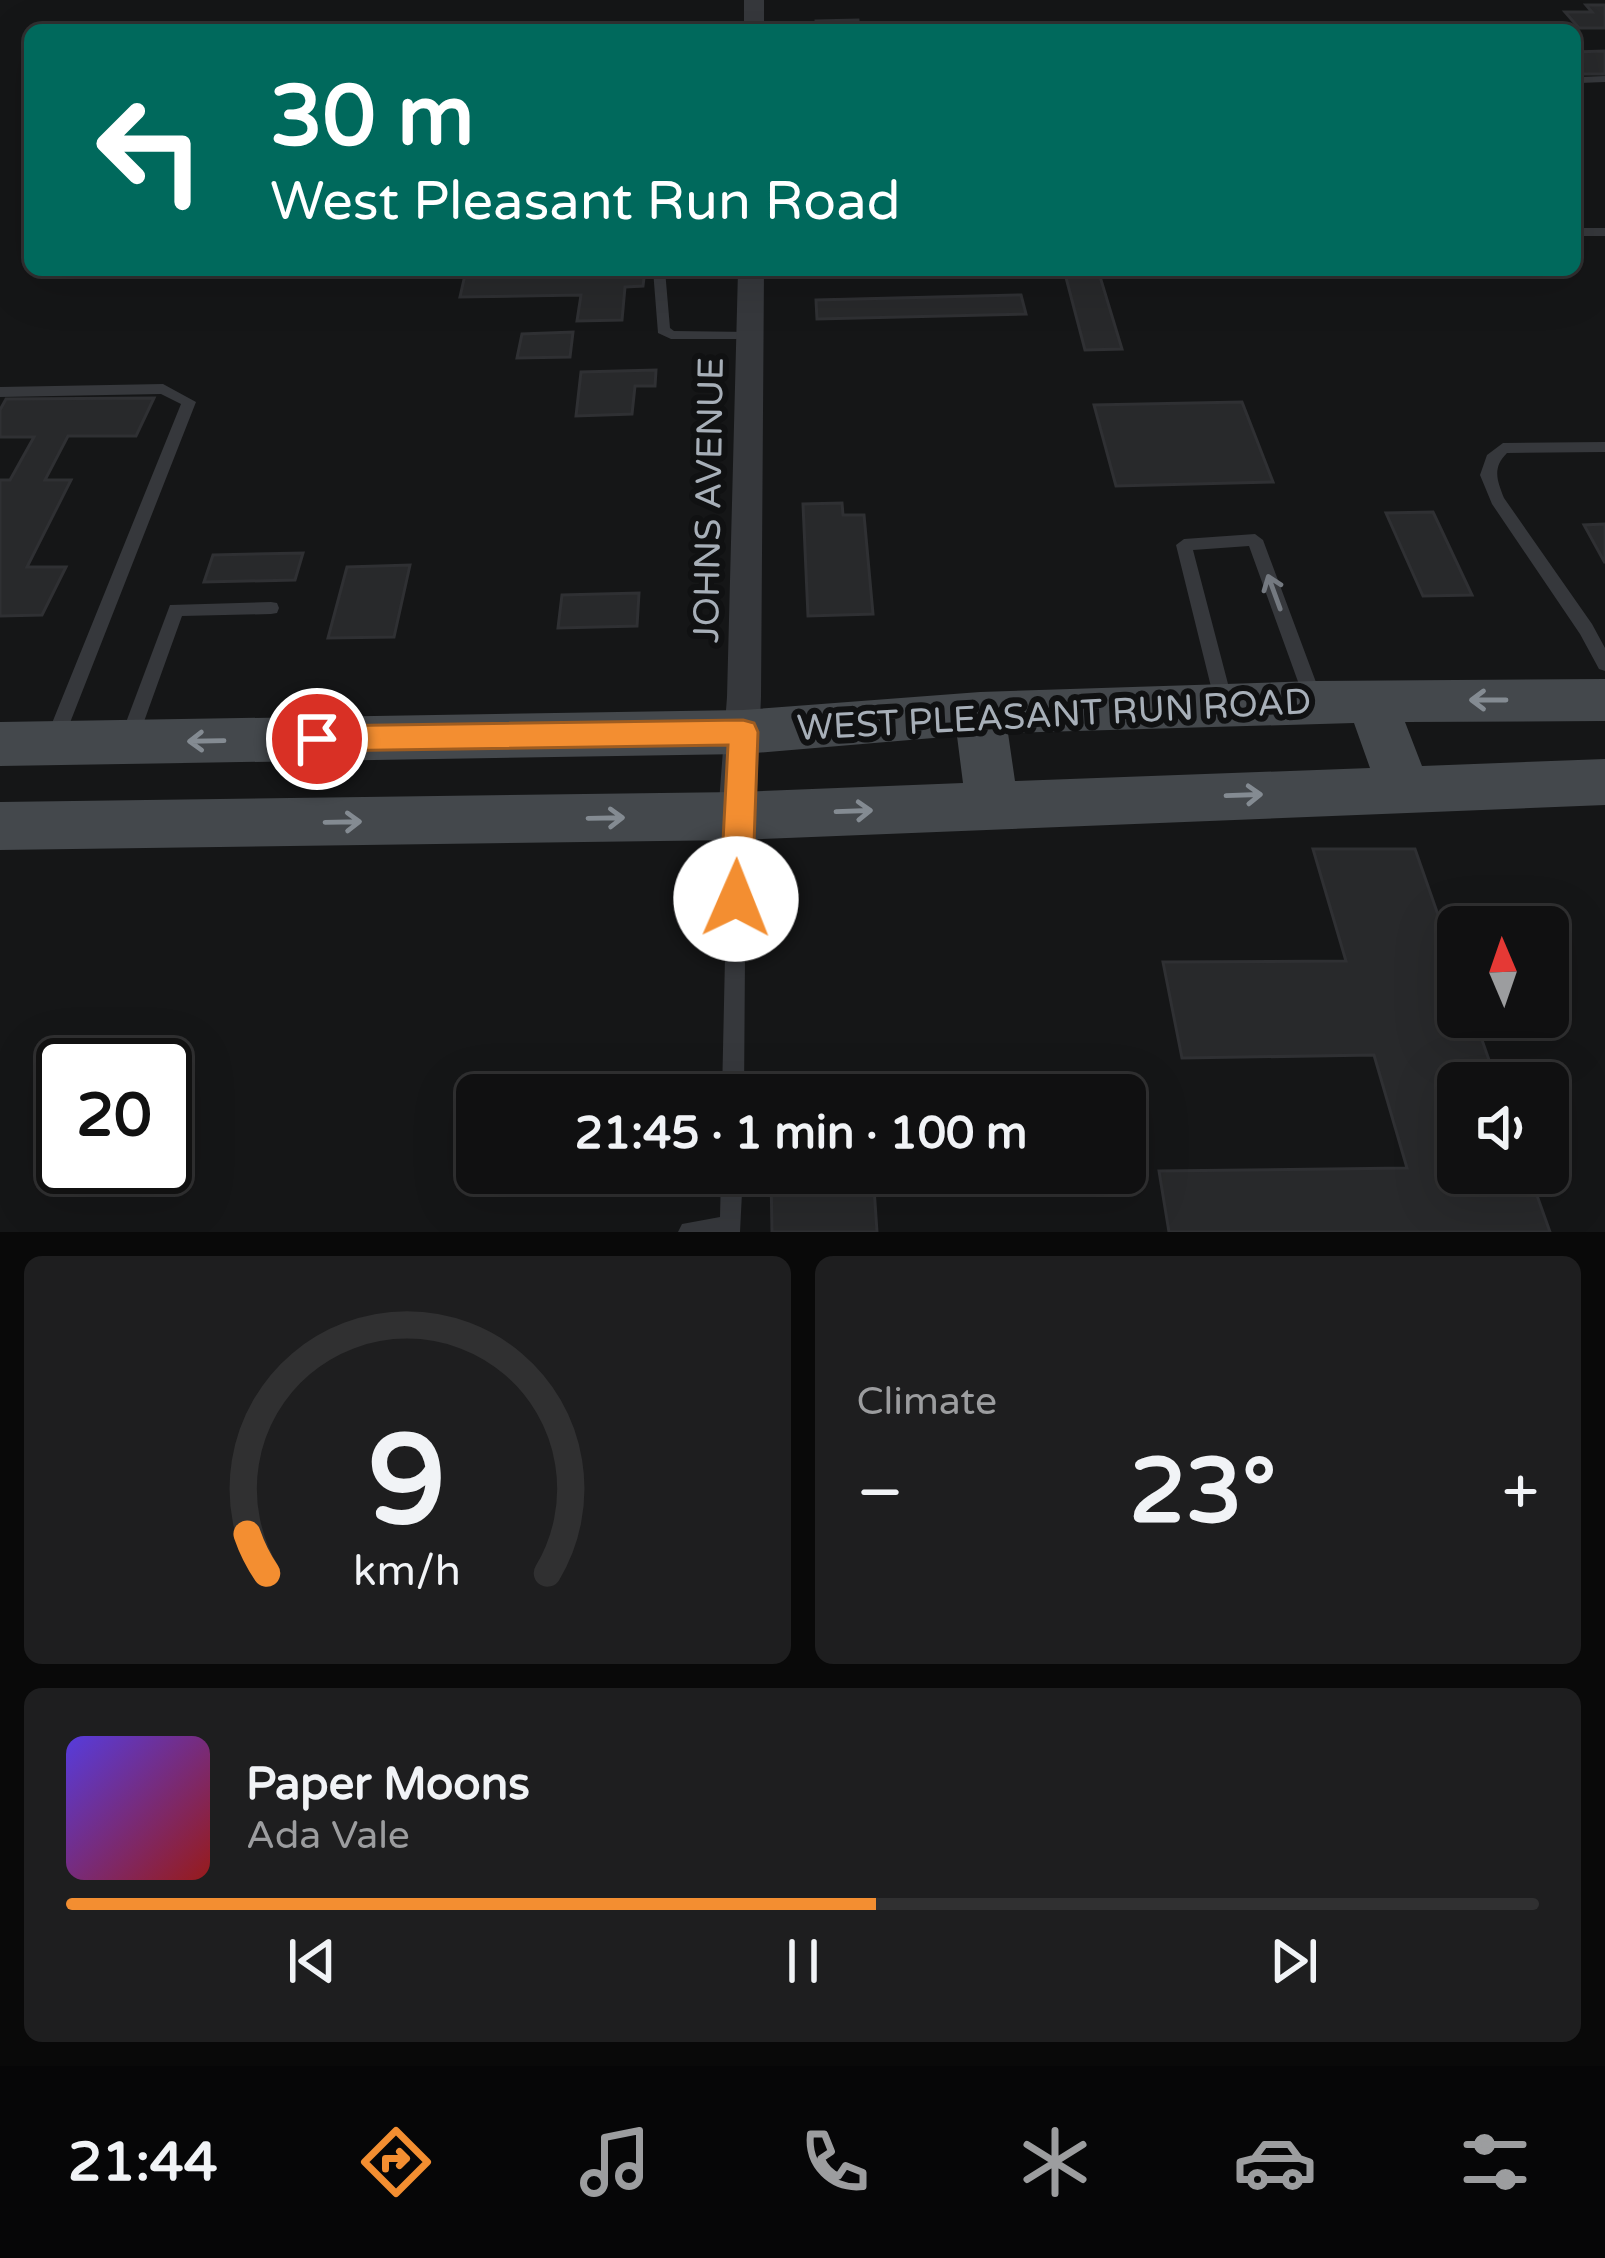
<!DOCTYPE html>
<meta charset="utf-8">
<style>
:root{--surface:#101011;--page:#1e1e1f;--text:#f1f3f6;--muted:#9c9d9f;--line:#303031;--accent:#f38e31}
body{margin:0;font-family:"Varela Round",sans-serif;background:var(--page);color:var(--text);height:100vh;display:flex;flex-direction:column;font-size:45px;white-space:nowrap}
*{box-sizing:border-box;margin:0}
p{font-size:39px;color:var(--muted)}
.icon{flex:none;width:66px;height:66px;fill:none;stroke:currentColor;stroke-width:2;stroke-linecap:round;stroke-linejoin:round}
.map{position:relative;height:1232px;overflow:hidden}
.sheet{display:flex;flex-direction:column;gap:24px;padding:24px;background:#090909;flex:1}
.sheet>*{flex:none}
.guide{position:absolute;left:24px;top:24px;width:1557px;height:252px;border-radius:18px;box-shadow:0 12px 48px #0002,0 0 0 3px var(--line);background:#00695c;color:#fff;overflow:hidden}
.needle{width:78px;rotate:358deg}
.controls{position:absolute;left:1437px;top:906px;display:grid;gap:24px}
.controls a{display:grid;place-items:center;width:132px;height:132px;border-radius:18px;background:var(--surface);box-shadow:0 12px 48px #0002,0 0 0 3px var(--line);font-size:60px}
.speed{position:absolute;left:36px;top:1038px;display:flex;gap:24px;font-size:60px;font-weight:700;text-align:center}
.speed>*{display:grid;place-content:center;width:156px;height:156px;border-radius:50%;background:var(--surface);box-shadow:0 12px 48px #0002,0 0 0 3px var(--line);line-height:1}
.speed .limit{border:6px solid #111;border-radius:18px;background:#fff;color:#111}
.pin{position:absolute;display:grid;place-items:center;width:102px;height:102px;color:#fff;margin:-51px;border:6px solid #fff;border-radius:50%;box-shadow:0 3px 12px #0007}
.me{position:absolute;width:132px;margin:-66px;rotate:1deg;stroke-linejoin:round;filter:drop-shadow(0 0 9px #0008)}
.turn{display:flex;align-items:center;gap:42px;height:252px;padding:0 48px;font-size:54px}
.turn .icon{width:156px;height:156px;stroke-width:2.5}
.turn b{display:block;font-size:84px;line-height:102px}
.big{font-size:90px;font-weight:700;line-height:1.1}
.sheet .widget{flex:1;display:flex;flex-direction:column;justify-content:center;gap:18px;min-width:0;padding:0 42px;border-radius:18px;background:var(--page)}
.sheet .dial{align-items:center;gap:0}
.dial svg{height:312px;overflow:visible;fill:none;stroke:var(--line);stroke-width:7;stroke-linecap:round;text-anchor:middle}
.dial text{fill:var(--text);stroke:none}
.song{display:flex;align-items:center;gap:36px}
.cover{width:144px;height:144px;border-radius:18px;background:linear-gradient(135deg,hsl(250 70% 55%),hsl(0 70% 35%))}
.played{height:12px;border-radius:6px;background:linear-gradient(90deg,var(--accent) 55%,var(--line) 55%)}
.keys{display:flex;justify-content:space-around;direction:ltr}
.heat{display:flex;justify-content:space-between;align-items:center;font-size:66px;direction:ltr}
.sheet .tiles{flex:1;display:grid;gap:24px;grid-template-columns:1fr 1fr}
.widget:last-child{grid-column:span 2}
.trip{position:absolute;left:456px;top:1074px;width:690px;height:120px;border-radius:18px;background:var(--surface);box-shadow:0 12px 48px #0002,0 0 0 3px var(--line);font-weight:700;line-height:120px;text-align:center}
.menu{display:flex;height:192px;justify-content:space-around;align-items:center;background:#060607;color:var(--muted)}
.menu .icon{width:84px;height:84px}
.menu .on{color:var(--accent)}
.menu b{font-size:54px;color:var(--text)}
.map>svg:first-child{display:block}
.building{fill:#28292b;stroke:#2f3033;stroke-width:3}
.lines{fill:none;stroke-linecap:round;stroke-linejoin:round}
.lane{fill:#36383c;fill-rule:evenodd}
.street{fill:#36383c;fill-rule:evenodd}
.secondary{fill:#44484c;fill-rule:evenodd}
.oneway{stroke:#747980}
.oneway2{stroke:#848b92}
.route{fill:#f38e31;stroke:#9e5c20;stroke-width:3}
.labels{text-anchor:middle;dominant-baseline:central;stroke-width:12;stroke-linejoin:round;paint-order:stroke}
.street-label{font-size:36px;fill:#a7afb8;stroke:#101112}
</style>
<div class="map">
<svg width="1605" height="1232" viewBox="0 0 1605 1232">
<rect width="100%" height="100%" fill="#151617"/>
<path class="building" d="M 1586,5 L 1605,5 L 1605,28 L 1579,28 L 1565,12 L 1592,12 Z
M 858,20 L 859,30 L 816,30 L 816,21 Z
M 1605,51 L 1605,74 L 1575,74 L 1575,52 Z
M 500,270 L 645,270 L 643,286 L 625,287 L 622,320 L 577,321 L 581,295 L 460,297 L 465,275 L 500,274 Z
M 1064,270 L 1098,270 L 1122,349 L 1085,350 Z
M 1021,295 L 1026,314 L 817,319 L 816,300 Z
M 573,332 L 570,357 L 517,358 L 522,334 Z
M 656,370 L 655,386 L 635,386 L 632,414 L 576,416 L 581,372 Z
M 154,398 L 136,436 L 68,436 L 45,480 L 71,480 L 27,567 L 66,567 L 42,615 L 0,616 L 0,480 L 10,480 L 34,437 L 0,437 L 0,410 L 6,399 Z
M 1242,402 L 1273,482 L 1116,486 L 1094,405 Z
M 842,503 L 843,515 L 864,515 L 873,614 L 808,616 L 803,504 Z
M 1433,512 L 1472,595 L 1423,596 L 1386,513 Z
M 1605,524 L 1605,563 L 1584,525 Z
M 303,553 L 295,580 L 204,582 L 213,555 Z
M 410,565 L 394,637 L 328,638 L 347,567 Z
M 639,593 L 637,626 L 558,628 L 562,595 Z
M 1313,849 L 1415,849 L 1458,972 L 1458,1017 L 1474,1017 L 1497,1083 L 1458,1083 L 1458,1173 L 1529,1173 L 1550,1232 L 1169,1232 L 1159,1171 L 1407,1168 L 1374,1055 L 1182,1058 L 1163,962 L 1346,961 Z
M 771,1173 L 873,1173 L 877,1232 L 772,1232 Z"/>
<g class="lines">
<path class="lane" d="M 1605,76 L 1605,82 L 1580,83 L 1575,81 L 1580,77 Z
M 1575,228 L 1605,228 L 1605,236 L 1575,236 Z
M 653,270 L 665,270 L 670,328 L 674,331 L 750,332 L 755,333 L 755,339 L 671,339 L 658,333 Z
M 163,384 L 196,402 L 64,738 L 61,743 L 55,746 L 49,743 L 46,738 L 181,404 L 161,394 L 0,397 L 0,387 Z
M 1605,442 L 1605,452 L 1507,453 C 1492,468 1497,480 1504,498 L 1592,624 L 1605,648 L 1605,671 L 1599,669 L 1580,634 L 1492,504 L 1480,475 L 1487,455 L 1503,443 Z
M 1255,534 L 1263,540 L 1323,701 L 1320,706 L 1314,708 L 1308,706 L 1305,701 L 1249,546 L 1193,550 L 1233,703 L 1230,708 L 1224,710 L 1218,708 L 1215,703 L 1176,545 L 1184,539 Z
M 271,602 L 277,603 L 279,608 L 277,613 L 271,614 L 182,616 L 137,741 L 134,746 L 128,749 L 122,746 L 119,741 L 170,605 Z
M 737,812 L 744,814 L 746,820 L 744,1095 L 722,1095 L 728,820 L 730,814 Z
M 721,1173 L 743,1173 L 740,1232 L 678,1232 L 682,1224 L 720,1217 Z"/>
<path class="street" d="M 744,0 L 764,0 L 764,30 L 744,30 Z
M 738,270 L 764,270 L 761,697 L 756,816 L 750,828 L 737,833 L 724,828 L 718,816 L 727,697 Z"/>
<path class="secondary" d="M 1605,679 L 1605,721 L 1405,722 L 1422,766 L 1605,759 L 1605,805 L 737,840 L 0,850 L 0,802 L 737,792 L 963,783 L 957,736 L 743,754 L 0,766 L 0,722 L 743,710 L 980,692 L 1314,681 ZM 1354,723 L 1370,768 L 1015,781 L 1008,733 Z"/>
</g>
<defs><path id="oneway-shaft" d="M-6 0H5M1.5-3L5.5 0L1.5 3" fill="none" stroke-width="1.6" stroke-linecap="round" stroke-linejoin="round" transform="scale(3)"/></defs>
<use class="oneway" href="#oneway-shaft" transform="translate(1274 592) rotate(-110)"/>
<g class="oneway2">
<use href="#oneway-shaft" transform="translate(1488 700) rotate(180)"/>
<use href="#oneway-shaft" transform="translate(206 741) rotate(179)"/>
<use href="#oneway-shaft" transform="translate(1244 795) rotate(-2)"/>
<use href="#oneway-shaft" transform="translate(854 811) rotate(-2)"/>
<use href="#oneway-shaft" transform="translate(606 818) rotate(-1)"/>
<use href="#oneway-shaft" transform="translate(343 822) rotate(-1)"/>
</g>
<path class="route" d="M 743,720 L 754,723 L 758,732 L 752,899 L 747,910 L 736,914 L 724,910 L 720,899 L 728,745 L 317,751 L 307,747 L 303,739 L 307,730 L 317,726 Z"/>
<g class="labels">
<g class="street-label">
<text transform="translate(709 500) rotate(-89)">JOHNS AVENUE</text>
<text transform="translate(1054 715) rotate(-3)">WEST PLEASANT RUN ROAD</text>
</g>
</g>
</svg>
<div class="controls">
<a><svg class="needle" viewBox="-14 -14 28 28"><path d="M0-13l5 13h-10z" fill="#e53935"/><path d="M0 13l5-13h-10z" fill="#9c9d9f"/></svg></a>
<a><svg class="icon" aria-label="sound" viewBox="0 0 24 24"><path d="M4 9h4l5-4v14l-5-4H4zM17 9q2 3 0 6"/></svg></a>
</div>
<div class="speed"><div class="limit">20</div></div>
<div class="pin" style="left:317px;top:739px;background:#d93025"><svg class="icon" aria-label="arrive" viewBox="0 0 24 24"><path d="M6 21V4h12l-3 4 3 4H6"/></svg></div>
<svg class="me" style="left:736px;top:899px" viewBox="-20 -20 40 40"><circle r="19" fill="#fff"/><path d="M0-13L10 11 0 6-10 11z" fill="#f38e31"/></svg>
<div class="trip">21:45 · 1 min · 100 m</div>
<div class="guide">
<div class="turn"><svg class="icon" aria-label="left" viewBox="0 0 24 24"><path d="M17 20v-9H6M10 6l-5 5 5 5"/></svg><div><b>30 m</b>West Pleasant Run Road</div></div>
</div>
</div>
<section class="sheet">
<div class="tiles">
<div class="widget dial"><svg viewBox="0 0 100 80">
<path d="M14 69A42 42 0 1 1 86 69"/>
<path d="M14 69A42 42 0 0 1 9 59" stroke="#f38e31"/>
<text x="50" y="56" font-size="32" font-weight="700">9</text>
<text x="50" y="72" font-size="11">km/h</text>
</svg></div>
<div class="widget"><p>Climate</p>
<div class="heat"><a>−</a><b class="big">23°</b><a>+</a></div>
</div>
<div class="widget">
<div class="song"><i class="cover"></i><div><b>Paper Moons</b><p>Ada Vale</p></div></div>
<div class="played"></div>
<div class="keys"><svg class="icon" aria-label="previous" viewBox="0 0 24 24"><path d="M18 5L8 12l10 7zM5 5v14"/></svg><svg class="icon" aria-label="pause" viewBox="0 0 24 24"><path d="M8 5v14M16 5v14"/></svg><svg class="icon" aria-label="next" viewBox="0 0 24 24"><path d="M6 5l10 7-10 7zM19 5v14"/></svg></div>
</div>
</div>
</section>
<nav class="menu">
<b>21:44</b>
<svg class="icon on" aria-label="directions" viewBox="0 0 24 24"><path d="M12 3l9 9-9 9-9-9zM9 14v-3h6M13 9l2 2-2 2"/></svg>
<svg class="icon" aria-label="music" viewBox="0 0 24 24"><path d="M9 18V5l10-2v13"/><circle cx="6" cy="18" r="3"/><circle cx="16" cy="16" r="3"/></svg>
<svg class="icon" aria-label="phone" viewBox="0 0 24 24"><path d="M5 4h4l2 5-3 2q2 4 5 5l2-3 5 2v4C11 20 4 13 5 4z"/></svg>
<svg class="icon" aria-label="climate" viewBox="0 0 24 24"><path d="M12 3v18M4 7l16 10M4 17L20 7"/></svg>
<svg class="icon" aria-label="car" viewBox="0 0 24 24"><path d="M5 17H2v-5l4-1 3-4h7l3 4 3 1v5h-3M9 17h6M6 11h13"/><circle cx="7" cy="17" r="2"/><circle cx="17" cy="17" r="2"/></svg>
<svg class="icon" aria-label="filters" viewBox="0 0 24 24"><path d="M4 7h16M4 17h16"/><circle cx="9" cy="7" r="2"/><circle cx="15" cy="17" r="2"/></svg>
</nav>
